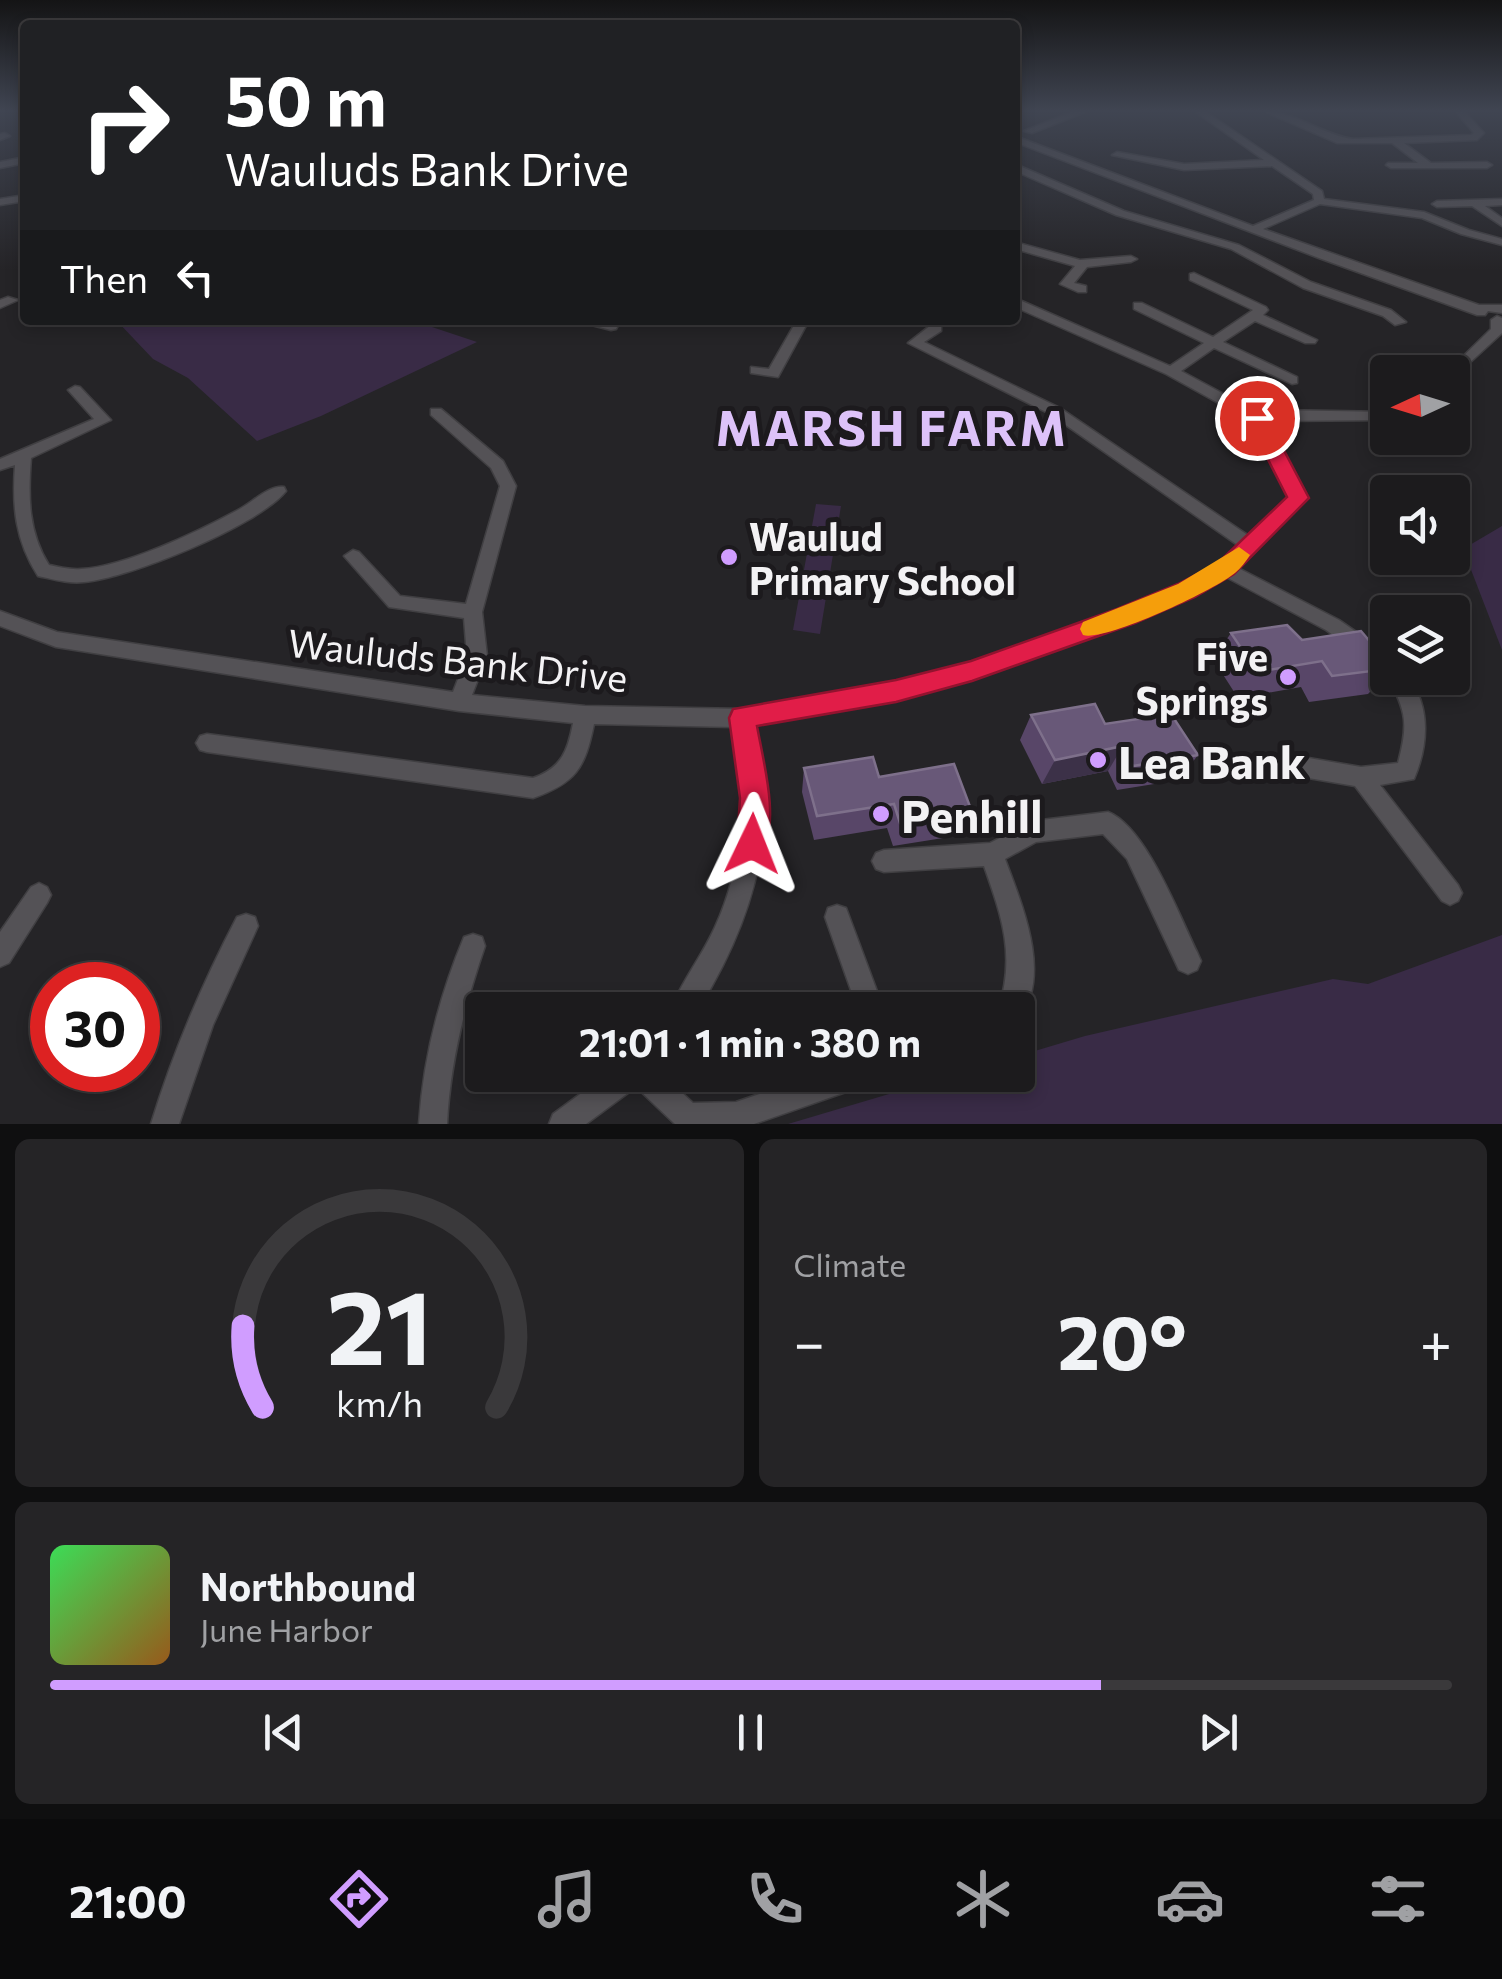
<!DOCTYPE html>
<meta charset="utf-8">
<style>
:root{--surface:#1c1b1d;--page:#252426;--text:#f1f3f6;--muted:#a0a1a4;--line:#3a393b;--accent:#d09dff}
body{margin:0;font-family:Commissioner,sans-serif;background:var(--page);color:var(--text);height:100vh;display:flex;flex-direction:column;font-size:38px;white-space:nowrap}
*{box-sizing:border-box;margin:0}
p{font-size:32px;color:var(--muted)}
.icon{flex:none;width:55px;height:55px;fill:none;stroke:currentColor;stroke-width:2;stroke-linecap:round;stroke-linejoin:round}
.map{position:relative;height:1124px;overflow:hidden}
.sheet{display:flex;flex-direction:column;gap:15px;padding:15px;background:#0f0f10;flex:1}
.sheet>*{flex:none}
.top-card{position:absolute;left:20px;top:20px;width:1000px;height:305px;border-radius:10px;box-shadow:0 5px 15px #0003,0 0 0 2px var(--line);background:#202124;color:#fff;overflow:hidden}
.needle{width:65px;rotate:266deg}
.fabs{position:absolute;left:1370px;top:355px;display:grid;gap:20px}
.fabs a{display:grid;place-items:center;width:100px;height:100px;border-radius:10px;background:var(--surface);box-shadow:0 5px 15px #0003,0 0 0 2px var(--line);font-size:50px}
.speed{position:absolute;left:30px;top:962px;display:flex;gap:20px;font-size:50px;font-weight:700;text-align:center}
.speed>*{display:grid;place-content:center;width:130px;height:130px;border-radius:50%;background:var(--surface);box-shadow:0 5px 15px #0003,0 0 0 2px var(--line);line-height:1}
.speed .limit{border:15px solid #d22;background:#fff;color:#111}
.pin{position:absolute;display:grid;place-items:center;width:85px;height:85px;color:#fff;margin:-42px;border:5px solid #fff;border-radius:50%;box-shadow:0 2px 10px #0007}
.me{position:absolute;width:110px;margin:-55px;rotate:2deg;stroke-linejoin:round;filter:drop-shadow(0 0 8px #0008)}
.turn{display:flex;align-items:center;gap:35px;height:210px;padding:0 40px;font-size:45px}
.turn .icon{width:130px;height:130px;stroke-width:2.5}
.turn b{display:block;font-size:70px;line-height:85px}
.then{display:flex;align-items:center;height:95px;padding:0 40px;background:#0003;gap:20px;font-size:38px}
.big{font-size:75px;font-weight:700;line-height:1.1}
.sheet .widget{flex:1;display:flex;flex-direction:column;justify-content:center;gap:15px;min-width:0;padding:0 35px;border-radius:15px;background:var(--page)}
.sheet .dial{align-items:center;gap:0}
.dial svg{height:260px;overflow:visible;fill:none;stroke:var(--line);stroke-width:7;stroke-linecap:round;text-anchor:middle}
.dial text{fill:var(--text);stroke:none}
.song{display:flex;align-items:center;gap:30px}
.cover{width:120px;height:120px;border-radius:15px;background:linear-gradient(135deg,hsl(130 70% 55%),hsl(30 70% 35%))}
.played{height:10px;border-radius:5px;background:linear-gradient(90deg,var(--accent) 75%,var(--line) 75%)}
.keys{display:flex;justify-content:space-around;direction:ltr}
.heat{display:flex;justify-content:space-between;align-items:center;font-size:55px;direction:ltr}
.sheet .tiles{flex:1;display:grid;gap:15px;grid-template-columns:1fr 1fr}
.widget:last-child{grid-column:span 2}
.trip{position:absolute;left:465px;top:992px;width:570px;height:100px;border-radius:10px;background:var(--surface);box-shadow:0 5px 15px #0003,0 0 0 2px var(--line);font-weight:700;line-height:100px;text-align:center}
.tabs{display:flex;height:160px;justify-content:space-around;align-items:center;background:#0b0b0c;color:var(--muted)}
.tabs .icon{width:70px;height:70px}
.tabs .active{color:var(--accent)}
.tabs b{font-size:45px;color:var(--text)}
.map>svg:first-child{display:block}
.green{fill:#392b46}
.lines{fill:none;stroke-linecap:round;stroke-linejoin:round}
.minor-casing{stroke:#403f42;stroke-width:3}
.minor{fill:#545256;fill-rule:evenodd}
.wall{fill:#584668}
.shaded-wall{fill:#3c3148}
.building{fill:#685878;stroke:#7e708b;stroke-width:2.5}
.route{fill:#e11d48;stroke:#92132f;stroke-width:2.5}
.slow{fill:#f59e0b}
.poi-dot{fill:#d09dff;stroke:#1c1a1d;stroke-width:4}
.labels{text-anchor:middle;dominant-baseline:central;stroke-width:10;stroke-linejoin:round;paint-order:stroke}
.poi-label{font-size:38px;font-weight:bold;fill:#f3f2f4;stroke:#1c1a1d;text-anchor:start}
.street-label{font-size:38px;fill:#f3f2f4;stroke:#1c1a1d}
.near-poi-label{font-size:45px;font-weight:bold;fill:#f3f2f4;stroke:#1c1a1d;text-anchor:start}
.district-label{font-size:48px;font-weight:bold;letter-spacing:2.5px;fill:#ddc2f9;stroke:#1c1a1d}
</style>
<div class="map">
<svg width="1502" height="1124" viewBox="0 0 1502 1124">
<rect width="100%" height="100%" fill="#252427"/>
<path class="green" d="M 116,320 L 434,320 L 429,326 L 477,342 L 321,416 L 257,441 L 188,378 L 153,359 Z
M 816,504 L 841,506 L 820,634 L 793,630 Z
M 1502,526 L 1502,650 L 1463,549 Z
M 1502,935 L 1502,1124 L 788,1124 L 953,1075 L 1018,1075 L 1018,1056 L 1085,1036 L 1333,979 L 1368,984 Z"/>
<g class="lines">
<g class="minor-casing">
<path id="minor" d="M 1072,112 L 1085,112 L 1032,133 L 1024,131 Z
M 1196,112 L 1206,112 L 1322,191 L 1324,199 L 1424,212 L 1469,230 L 1502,239 L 1502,245 L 1461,234 L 1422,218 L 1320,204 L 1263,229 L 1479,305 L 1502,305 L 1502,313 L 1488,311 L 1485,315 L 1477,315 L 1319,258 L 1015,142 L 1015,136 L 1253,226 L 1314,200 L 1313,194 L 1272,166 L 1184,170 L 1112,155 L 1117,152 L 1184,164 L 1264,160 Z
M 1266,112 C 1296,112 1323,135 1353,139 L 1471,135 L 1474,133 L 1456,112 L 1465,112 L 1484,133 L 1477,140 L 1404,143 L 1431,163 L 1487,162 L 1492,165 L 1487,168 L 1391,168 L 1386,165 L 1388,163 L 1418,163 L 1392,143 L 1337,143 Z
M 0,134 L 5,133 L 10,136 L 0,140 Z
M 25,157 L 25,163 L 0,168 L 0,162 Z
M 1015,164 L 1124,211 L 1239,245 L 1311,282 L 1391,310 L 1406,322 L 1395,325 L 1383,316 L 1303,288 L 1231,249 L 1116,215 L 1015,171 Z
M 25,195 L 25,201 L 0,205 L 0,199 Z
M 1502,199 L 1502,205 L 1485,206 L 1502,218 L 1502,226 L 1472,206 L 1437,207 L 1432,204 L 1437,201 Z
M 1015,242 L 1080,260 L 1131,256 L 1137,259 L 1131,262 L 1087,267 L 1074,283 L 1086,286 L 1086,292 L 1078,292 L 1060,284 L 1075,266 L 1015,249 Z
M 1194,273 L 1266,307 L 1268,310 L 1263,315 L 1317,340 L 1315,343 L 1305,343 L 1255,321 L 1223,342 L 1297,377 L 1297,383 L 1292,384 L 1214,348 L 1181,371 L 1259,413 L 1275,410 L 1388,412 L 1388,420 L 1266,421 L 1307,499 L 1238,568 L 1339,620 L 1388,654 L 1388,674 L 1326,630 L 1226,577 L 1192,596 L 1133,621 L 972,679 L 896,699 L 754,725 C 759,750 765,777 765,803 C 765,878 737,947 698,1010 L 670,1010 C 682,981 702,956 715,927 C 745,862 745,796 734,727 L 594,724 C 585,768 576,783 533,798 L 207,752 L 200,750 L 196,743 L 200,736 L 207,734 L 533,778 C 562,768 568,750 573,723 L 459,711 L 56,647 L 0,626 L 0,611 L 57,632 L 453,692 L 467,656 L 464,618 L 389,607 L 344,556 L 353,550 L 359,552 L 400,596 L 466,604 L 500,486 L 491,468 L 431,415 L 431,409 L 441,409 L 503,461 L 516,486 L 482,612 L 487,656 L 472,695 L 585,706 L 743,709 L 896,683 L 971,663 L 1119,611 L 1180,586 L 1220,564 L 1239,546 L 1050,414 L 908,343 L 931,325 L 941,325 L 941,331 L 924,342 L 1060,408 L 1249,536 L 1290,498 L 1251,421 L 1166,374 L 1015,307 L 1015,298 L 1170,366 L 1204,343 L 1134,309 L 1134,303 L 1142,303 L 1213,337 L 1253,310 L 1190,280 L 1190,274 Z
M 8,297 L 18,300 L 0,308 L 0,300 Z
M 1497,316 L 1502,318 L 1502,333 L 1452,379 L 1452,372 L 1447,372 L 1491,329 L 1491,320 Z
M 572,320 L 621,320 L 616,329 L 611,330 Z
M 797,320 L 809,320 L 778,377 L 751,373 L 751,367 L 769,369 Z
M 75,386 L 80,387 L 111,420 L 31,458 C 28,496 28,532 49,565 C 60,567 70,570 81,569 C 124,567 197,532 236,511 C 251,504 268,485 284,487 L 286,491 C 258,526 129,578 84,582 C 69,584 52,579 38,576 C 15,540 12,506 15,465 L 0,470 L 0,459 L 94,419 L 68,390 Z
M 1388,678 L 1409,678 C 1431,708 1428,746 1414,779 L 1380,785 L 1458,885 L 1462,893 L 1458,901 L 1450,905 L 1442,901 L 1355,786 L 1291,775 L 1283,772 L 1280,765 L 1283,758 L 1291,755 L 1361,767 L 1398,763 C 1408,725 1407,712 1388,678 Z
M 1108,812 C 1146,827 1179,915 1197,952 L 1201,961 L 1197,970 L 1188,974 L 1179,970 L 1127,859 L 1103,834 L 1036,842 L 1005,859 C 1022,905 1053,976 1018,1020 L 1018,1010 L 998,1010 C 1016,956 1002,917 984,866 L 884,872 L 876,869 L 872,861 L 876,853 L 884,850 L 990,843 L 1033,821 Z
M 39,883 L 47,887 L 51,895 L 47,903 L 9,963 L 0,967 L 0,932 L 31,887 Z
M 837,905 L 846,908 L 884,1010 L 858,1010 L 825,917 L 828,908 Z
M 246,914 L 255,917 L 258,926 L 213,1025 L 179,1124 L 151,1124 C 173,1052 202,984 237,917 Z
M 473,934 L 482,937 L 485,946 C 465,1004 450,1062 447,1124 L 419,1124 C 423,1059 439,997 464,937 Z
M 606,1075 L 663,1075 L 693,1103 L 736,1102 L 815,1075 L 870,1075 L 866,1085 L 754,1124 L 675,1124 L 636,1087 L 586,1124 L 549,1124 L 553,1114 Z"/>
</g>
<use href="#minor" class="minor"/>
</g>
<path class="wall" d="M 1231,633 L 1302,640 L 1388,663 L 1388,673 L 1368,694 L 1309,702 L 1301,687 L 1238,698 L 1213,659 Z
M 1031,715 L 1105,724 L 1198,755 L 1179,780 L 1117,790 L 1108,771 L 1042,784 L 1020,740 Z
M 804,768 L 879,777 L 972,812 L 962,835 L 893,846 L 887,828 L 814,840 L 802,792 Z"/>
<path class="shaded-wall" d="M 1123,746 L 1108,771 L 1042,784 L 1055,760 Z"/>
<path class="building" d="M 1287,625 L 1302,640 L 1361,631 L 1388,663 L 1388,669 L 1332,676 L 1322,661 L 1257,672 L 1231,633 Z
M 1095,704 L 1105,724 L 1171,714 L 1198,755 L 1133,766 L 1123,746 L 1055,760 L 1031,715 Z
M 873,757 L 879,777 L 954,764 L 972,812 L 900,823 L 894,804 L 817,816 L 804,768 Z"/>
<linearGradient id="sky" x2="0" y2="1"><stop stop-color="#141415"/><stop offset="0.41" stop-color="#404552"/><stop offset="1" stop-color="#404552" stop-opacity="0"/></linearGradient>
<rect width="1502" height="270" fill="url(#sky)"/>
<path class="route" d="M 1257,412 L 1267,418 L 1309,498 L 1234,574 L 1195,597 L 1135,623 L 972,681 L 896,702 L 757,726 C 764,765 779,817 763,854 L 752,859 L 741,854 L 737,844 L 740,798 L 729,718 L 733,709 L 896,680 L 971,661 L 1117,609 L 1178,584 L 1218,563 L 1287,497 L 1247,418 Z"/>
<path class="slow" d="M 1239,547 L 1250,555 C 1246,561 1241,568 1235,573 C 1215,590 1105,642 1083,635 L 1080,629 L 1083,622 L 1178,584 Z"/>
<g class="poi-dot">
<circle cx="729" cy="557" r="10"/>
<circle cx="1288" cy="677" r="10"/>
<circle cx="1098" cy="760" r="10"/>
<circle cx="881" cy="814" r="10"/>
</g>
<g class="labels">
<g class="poi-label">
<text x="749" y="535">Waulud<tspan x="749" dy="44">Primary School</tspan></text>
<text x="1268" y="655" text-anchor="end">Five<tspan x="1268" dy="44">Springs</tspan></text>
</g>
<g class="street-label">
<text transform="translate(458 659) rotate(6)">Wauluds Bank Drive</text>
</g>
<g class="near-poi-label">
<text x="1118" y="760">Lea Bank</text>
<text x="901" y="814">Penhill</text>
</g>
<g class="district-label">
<text x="892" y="426">MARSH FARM</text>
</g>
</g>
</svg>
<div class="fabs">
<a><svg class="needle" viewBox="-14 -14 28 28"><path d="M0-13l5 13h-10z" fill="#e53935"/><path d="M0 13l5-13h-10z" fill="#a0a1a4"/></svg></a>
<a><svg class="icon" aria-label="sound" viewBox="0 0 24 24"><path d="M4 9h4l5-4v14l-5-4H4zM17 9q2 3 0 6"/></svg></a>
<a><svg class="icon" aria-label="layers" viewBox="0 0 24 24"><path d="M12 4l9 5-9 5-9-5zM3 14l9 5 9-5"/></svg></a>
</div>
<div class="speed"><div class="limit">30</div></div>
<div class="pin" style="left:1257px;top:418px;background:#d93025"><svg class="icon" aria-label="arrive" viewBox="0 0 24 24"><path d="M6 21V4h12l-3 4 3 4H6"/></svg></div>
<svg class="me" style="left:752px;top:844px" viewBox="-20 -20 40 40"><path d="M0-17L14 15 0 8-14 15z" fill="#e11d48" stroke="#fff" stroke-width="4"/></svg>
<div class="trip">21:01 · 1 min · 380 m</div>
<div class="top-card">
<div class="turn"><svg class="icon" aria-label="right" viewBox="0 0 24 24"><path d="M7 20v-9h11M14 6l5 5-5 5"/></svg><div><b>50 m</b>Wauluds Bank Drive</div></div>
<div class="then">Then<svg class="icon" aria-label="left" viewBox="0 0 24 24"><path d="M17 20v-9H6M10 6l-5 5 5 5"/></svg></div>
</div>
</div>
<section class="sheet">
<div class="tiles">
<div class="widget dial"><svg viewBox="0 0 100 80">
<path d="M14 69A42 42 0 1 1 86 69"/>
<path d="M14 69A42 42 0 0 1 8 44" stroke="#d09dff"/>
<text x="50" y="56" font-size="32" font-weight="700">21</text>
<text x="50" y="72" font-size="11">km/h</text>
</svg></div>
<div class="widget"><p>Climate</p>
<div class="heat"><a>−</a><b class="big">20°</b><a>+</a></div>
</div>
<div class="widget">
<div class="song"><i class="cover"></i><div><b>Northbound</b><p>June Harbor</p></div></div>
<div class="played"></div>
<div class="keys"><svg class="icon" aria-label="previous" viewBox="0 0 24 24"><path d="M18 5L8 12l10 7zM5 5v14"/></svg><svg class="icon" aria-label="pause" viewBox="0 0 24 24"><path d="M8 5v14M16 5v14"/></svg><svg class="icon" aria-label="next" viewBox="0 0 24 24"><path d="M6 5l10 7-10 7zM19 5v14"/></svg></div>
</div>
</div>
</section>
<nav class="tabs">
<b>21:00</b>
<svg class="icon active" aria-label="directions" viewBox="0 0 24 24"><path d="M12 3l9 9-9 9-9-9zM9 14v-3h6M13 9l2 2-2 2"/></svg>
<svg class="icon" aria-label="music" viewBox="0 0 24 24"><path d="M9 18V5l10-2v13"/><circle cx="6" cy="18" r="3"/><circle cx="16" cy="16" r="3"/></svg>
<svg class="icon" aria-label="phone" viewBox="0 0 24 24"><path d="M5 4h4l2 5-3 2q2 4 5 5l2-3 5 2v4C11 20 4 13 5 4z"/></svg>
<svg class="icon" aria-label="climate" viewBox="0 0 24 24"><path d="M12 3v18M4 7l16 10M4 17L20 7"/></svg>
<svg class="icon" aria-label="car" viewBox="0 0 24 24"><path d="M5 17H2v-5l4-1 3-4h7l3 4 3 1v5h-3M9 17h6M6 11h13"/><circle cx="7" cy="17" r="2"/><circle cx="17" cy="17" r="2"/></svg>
<svg class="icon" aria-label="filters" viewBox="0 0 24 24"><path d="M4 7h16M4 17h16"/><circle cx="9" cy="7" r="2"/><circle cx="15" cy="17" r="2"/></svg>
</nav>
